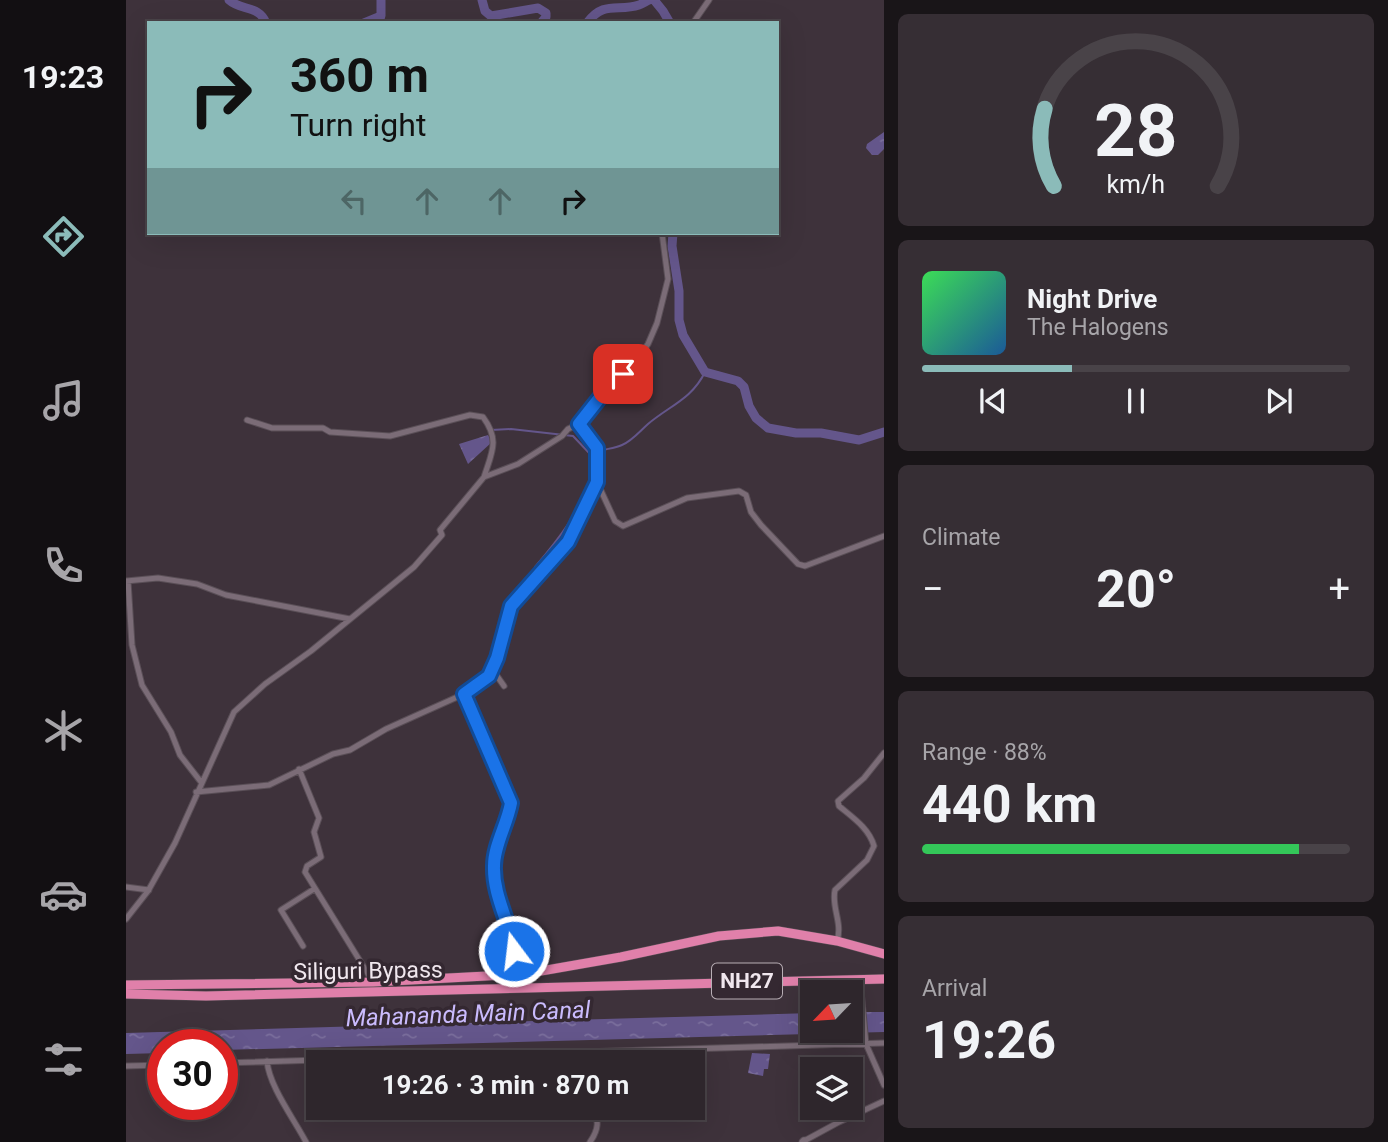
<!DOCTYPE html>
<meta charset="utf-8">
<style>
:root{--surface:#2e262c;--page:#362e34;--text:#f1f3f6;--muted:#a7a5a9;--line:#494348;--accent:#8bbbb9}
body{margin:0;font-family:Roboto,sans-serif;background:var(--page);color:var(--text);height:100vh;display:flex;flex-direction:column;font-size:26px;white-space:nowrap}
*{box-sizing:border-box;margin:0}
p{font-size:23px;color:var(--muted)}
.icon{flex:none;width:38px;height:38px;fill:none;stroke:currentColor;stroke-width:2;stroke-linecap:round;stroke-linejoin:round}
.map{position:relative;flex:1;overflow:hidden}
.panel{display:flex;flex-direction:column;gap:14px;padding:14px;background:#191518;width:504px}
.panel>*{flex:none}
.guide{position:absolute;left:21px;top:21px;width:632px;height:214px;border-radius:0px;box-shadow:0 7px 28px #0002,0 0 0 2px var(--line);background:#8bbbb9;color:#111;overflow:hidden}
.needle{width:46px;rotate:245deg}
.controls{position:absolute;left:674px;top:980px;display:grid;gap:14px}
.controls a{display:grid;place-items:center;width:63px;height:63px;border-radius:0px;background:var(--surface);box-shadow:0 7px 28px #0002,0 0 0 2px var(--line);font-size:35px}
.speed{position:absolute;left:21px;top:1029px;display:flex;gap:14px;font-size:35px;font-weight:700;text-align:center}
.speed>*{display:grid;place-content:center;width:91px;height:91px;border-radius:50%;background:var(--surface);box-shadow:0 7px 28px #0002,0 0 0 2px var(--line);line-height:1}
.speed .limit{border:10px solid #d22;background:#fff;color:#111}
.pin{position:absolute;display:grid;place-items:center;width:60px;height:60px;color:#fff;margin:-30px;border-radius:14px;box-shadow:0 4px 10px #0006}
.me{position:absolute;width:77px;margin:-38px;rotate:345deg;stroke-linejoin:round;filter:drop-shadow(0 0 5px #0008)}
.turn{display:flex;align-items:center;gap:24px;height:147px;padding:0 28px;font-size:32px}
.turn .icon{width:91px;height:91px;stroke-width:2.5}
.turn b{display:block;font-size:49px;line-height:60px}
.lanes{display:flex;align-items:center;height:66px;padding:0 28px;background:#0003;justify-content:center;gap:35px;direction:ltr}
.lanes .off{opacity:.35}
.big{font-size:52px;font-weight:700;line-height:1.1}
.panel .tile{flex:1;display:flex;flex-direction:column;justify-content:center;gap:10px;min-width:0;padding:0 24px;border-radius:10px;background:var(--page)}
.panel .dial{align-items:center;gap:0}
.dial svg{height:182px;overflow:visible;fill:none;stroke:var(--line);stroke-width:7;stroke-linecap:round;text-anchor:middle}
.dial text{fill:var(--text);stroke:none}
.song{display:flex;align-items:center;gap:21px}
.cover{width:84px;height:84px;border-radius:10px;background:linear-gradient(135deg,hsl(130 70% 55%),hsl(210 70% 35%))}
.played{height:7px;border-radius:4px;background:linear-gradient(90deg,var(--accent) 35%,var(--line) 35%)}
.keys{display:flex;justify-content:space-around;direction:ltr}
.heat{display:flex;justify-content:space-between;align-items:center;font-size:38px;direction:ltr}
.charge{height:10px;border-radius:5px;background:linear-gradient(90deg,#34c759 88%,var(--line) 0)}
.trip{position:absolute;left:180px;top:1050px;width:399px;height:70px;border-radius:0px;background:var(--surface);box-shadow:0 7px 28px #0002,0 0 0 2px var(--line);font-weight:700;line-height:70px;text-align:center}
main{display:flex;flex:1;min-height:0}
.tabs{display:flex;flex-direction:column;width:126px;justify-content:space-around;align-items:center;background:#120f12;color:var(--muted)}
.tabs .icon{width:49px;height:49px}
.tabs .current{color:var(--accent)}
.tabs b{font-size:32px;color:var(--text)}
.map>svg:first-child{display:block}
.water{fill:url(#water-ripples)}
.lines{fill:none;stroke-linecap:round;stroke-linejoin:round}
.stream{stroke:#64568b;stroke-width:2}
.river{stroke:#64568b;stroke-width:9}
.minor-casing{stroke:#5a4f57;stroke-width:7}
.tertiary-casing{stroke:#5a4f57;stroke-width:9}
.trunk-casing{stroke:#5a4f57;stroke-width:10}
.minor{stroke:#7b6c77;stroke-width:5}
.tertiary{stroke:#7b6c77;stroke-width:7}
.trunk{stroke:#e080aa;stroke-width:9}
.route-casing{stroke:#114b97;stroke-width:18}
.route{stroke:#1a73e8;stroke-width:12}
.labels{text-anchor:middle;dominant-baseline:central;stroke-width:7;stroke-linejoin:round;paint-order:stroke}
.shield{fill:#342831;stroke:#b8aeb5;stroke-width:2}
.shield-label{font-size:21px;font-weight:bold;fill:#f0e7ee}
.street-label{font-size:23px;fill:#f0e7ee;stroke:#342831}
.water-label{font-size:24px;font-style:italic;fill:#cabbfd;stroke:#342831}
</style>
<main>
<nav class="tabs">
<b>19:23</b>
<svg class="icon current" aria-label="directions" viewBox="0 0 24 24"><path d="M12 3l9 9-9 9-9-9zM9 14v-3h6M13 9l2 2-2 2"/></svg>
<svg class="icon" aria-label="music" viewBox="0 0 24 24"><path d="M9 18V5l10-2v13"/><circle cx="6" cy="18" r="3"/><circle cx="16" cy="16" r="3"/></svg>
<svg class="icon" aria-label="phone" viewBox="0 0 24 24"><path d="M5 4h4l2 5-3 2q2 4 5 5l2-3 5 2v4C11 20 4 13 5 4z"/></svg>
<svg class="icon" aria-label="climate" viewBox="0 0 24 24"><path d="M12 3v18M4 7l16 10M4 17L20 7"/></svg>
<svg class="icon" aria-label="car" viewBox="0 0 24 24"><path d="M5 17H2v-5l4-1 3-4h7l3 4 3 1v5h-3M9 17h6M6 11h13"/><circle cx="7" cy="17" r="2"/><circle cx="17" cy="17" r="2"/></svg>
<svg class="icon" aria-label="filters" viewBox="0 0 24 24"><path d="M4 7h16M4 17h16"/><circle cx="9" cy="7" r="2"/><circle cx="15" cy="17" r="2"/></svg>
</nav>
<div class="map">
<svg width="758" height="1142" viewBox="0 0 758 1142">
<defs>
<pattern id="water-ripples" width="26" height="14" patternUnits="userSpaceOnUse" patternTransform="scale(1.75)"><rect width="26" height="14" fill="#64568b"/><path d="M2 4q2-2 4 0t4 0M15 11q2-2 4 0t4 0" fill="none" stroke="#7a6e9c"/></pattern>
</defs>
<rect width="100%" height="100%" fill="#3e323b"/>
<path class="water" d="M 758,132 L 758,149 L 752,155 L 746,155 L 740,148 L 741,144 Z
M 362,435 L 366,442 L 342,464 L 333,444 Z
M 725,1012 L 758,1012 L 758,1032 L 96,1050 L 96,1045 L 37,1045 L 37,1053 L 0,1054 L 0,1033 L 686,1013 L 686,1031 L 724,1031 Z
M 626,1053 L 644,1054 L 642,1069 L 638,1069 L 637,1076 L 622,1073 Z"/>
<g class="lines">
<path class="stream" d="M 365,430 L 385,429 L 447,436 L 465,455
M 409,567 C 431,541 455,511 465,477 C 467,471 464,462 465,455 C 474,448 486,450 496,445 C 506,441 514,431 522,424 C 543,406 566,399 579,372"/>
<path class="river" d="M 103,0 C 115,11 133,5 140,23
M 356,0 L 359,11 L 365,16 L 412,8 L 420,13 L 420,17 L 415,23
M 528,0 L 537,11 L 544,23
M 238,23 L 255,16 L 255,0
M 461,23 C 478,0 492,12 513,5 C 516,4 519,2 523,0
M 547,233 L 546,246 L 553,291 L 553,320 L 557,335 L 579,372 L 612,381 L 618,387 L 623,406 L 630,418 L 642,428 L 670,433 L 695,433 L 733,440 L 758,432"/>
<g class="minor-casing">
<path id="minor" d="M 567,23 L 583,0
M 121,420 L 146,428 L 197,428 L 204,432 L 264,436 L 344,415 L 357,417 C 374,440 366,452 358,477
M 453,424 L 471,448 L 471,482 L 489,521 L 497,526 L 561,498 L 613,491 L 620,495 L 625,512 L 635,525 L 672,564 L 679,566 L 758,536
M 0,581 L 32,578 L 71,584 L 100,595 L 224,619
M 2,581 L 6,645 L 16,685 L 45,732 L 54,755 L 75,782
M 364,673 L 371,676 L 378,686
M 338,694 L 385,803 C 382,822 373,838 369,856 C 361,888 391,956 405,986
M 173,769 L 193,818 L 188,832 L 195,857 L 181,866 L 179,872 L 247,982
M 70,792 L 143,785 L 207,754 L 224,750 L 260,729 L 338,694 L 363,676 L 371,658 L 385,606 L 442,542 L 471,482
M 0,887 L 23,890
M 0,919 L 22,891 L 49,843 L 108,712 L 139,684 L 185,651 L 288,567 L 316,535 L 314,530 L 358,477 L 392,464 L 436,436 L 442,429 L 453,424 L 483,386 L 510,361 L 522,344 L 531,323 L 542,279 L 536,233
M 711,941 C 717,923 705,907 709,890 L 741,860 L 748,846 C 743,828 726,817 713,806 L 712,801 L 738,778 L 758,753
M 177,946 L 155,910 L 188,889
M 734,980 L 740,1044 L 758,1085
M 141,1061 C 143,1086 168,1119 180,1142
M 96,1063 L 758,1043
M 0,1066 L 37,1065
M 678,1141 L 713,1122 L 758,1101
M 464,1142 C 473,1129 473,1121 467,1108"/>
</g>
<g class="tertiary-casing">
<path id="tertiary" d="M 677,1142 L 678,1141"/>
</g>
<g class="trunk-casing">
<path id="trunk" d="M 0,985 L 247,982 L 398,974 L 495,957 L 593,936 L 652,931 L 711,941 L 758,954
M 0,994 L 80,996 L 758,979"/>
</g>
<use href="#minor" class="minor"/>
<use href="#tertiary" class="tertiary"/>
<use href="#trunk" class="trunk"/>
</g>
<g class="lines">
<g class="route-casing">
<path id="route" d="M 388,951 C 384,922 367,896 368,866 C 368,845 381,825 385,803 L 338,694 L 363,676 L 371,658 L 385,606 L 442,542 L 471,482 L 471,448 L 453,424 L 483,386 L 497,374"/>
</g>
<use href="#route" class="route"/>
</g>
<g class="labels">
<rect class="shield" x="586" y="963.5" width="70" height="35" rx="5"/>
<g class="shield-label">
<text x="621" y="981">NH27</text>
</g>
<g class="street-label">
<text transform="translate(242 971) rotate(-1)">Siliguri Bypass</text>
</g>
<g class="water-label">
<text transform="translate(342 1014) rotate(-2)">Mahananda Main Canal</text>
</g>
</g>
</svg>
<div class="controls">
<a><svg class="needle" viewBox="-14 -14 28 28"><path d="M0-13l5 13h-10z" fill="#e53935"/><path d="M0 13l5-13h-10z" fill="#a7a5a9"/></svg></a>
<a><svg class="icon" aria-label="layers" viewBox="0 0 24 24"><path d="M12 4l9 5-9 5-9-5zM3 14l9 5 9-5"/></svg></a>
</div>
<div class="speed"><div class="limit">30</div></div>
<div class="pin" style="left:497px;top:374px;background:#d93025"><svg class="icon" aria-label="arrive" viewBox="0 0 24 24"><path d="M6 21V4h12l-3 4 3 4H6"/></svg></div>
<svg class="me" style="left:388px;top:951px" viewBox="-20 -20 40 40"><circle r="17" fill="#1a73e8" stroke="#fff" stroke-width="3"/><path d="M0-11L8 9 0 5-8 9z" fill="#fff"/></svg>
<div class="trip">19:26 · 3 min · 870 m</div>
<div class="guide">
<div class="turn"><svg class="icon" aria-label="right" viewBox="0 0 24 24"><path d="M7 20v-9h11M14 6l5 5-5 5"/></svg><div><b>360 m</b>Turn right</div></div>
<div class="lanes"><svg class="icon off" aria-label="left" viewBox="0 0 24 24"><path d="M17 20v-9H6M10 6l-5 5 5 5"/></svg><svg class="icon off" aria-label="ahead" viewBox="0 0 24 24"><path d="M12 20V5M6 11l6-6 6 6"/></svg><svg class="icon off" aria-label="ahead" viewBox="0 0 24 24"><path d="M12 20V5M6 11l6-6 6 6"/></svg><svg class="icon" aria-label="right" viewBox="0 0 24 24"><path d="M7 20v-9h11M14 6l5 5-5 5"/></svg></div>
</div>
</div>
<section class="panel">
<div class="tile dial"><svg viewBox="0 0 100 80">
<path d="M14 69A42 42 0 1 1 86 69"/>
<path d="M14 69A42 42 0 0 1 10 35" stroke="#8bbbb9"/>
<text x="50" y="56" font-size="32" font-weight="700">28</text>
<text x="50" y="72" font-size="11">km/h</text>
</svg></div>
<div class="tile">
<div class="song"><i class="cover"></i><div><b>Night Drive</b><p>The Halogens</p></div></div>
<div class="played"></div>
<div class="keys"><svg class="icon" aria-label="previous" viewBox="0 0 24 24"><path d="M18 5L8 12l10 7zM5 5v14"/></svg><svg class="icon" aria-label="pause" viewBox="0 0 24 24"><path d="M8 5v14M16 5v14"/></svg><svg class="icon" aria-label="next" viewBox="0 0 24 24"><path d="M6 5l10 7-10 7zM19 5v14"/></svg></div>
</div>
<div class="tile"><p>Climate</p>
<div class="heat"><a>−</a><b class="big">20°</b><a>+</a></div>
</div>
<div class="tile"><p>Range · 88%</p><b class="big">440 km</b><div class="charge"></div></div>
<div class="tile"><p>Arrival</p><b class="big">19:26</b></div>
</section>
</main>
